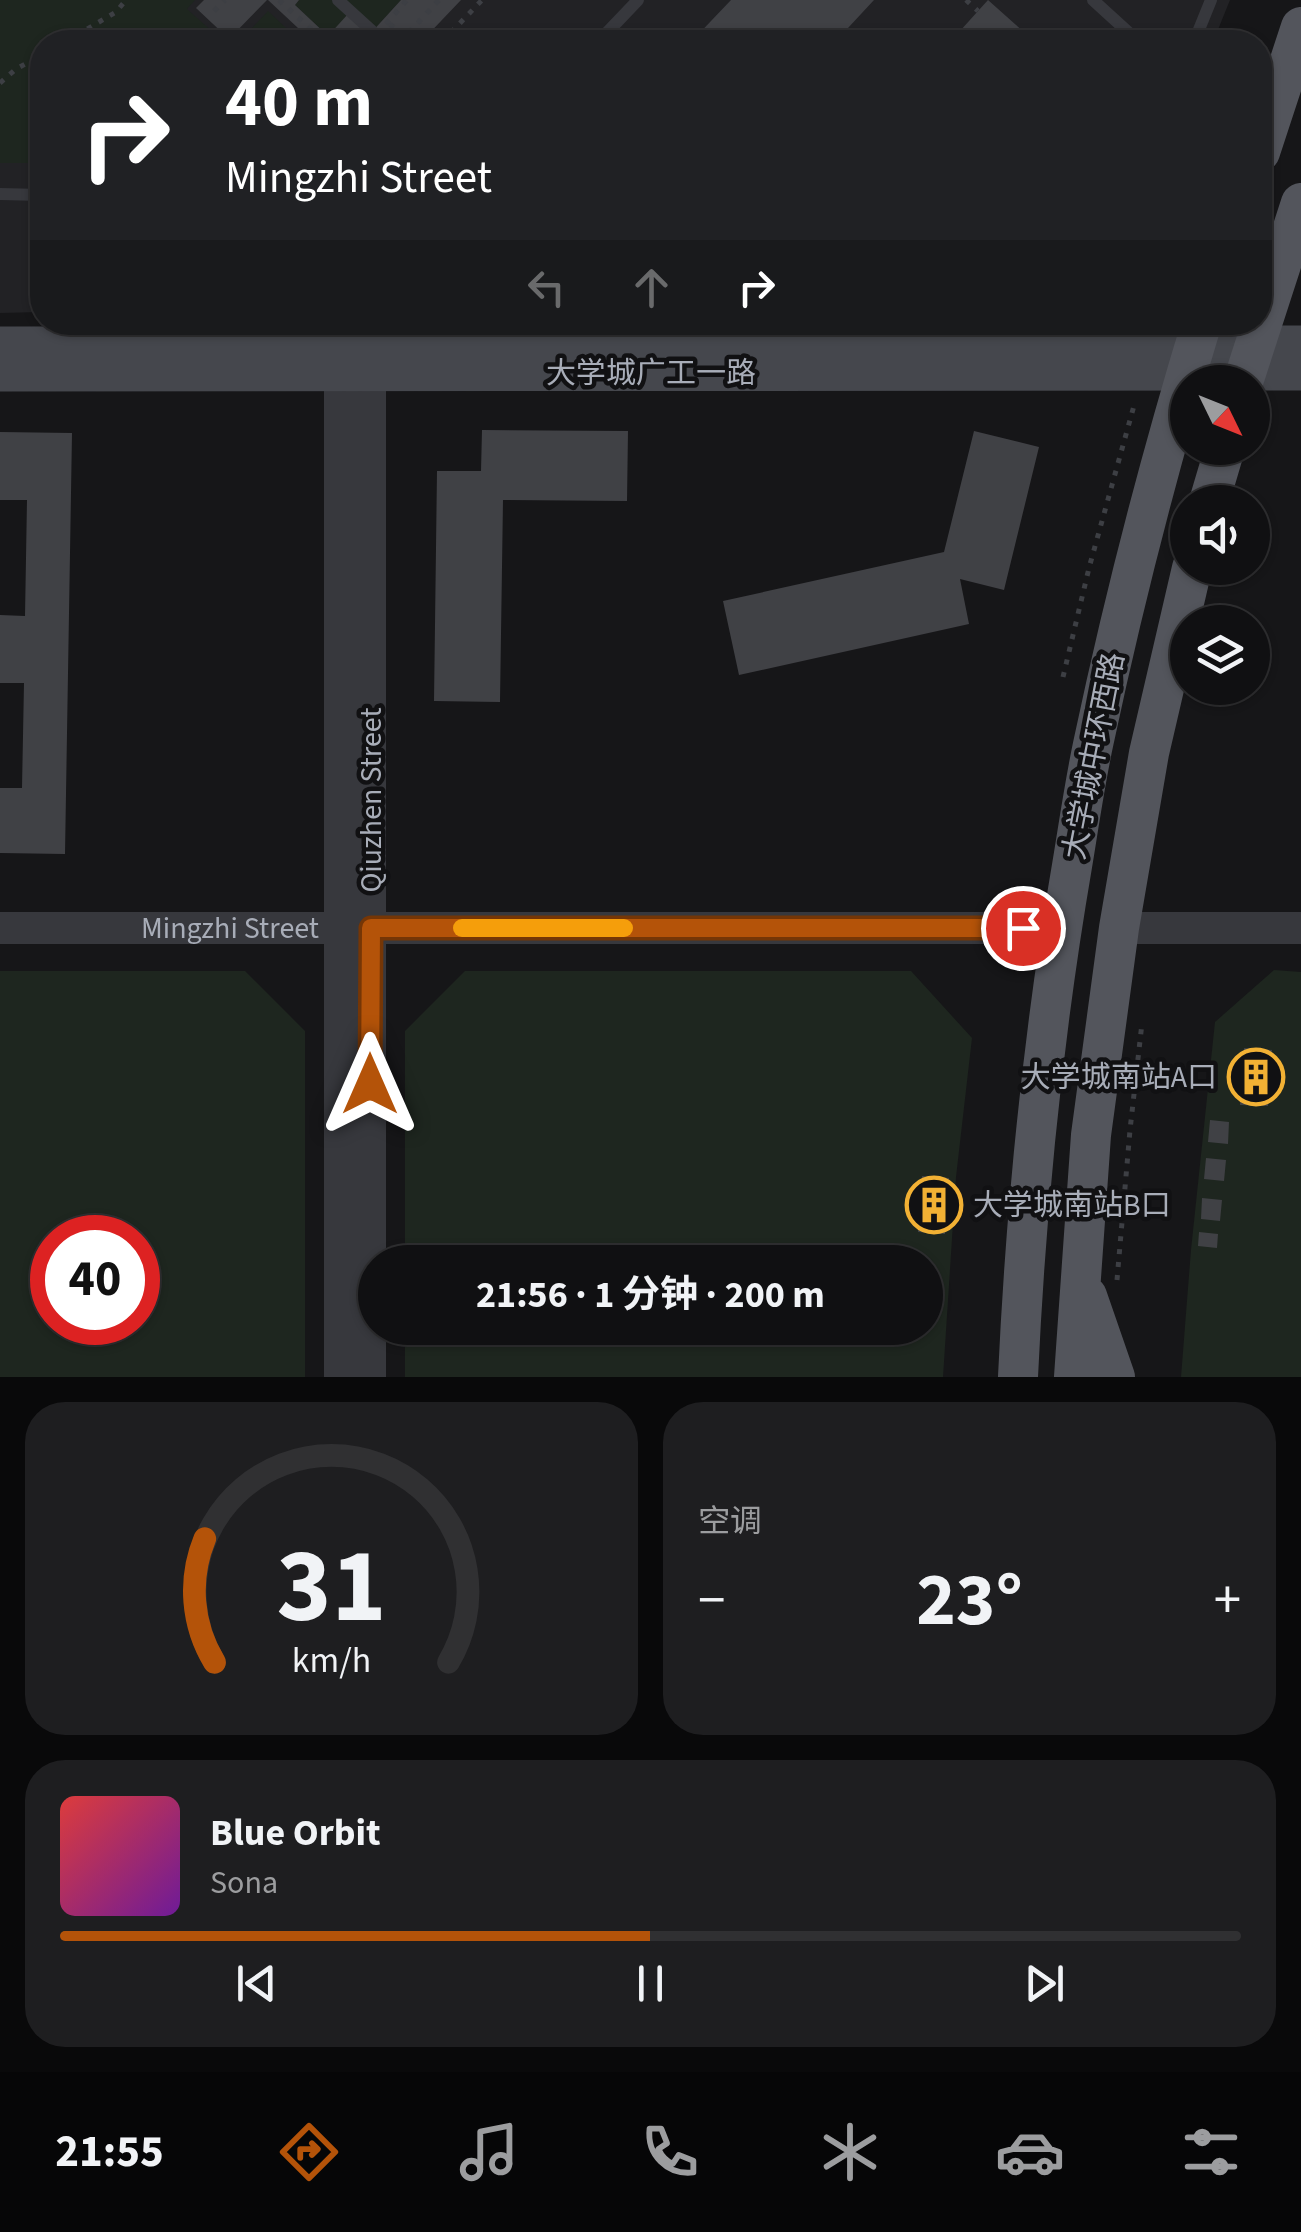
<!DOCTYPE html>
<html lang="zh">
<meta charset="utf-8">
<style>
:root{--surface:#101012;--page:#1e1e20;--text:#f1f3f6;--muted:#9c9d9f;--line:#303032;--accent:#b45309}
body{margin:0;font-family:"Source Sans 3","Noto Sans SC",sans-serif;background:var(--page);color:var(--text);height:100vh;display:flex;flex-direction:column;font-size:38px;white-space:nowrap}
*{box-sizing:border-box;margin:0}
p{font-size:32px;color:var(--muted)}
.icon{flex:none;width:55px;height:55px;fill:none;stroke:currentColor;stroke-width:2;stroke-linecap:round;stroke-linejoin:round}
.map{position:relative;height:1377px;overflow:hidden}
.panel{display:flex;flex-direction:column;gap:25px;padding:25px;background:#09090a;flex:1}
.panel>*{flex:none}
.guide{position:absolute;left:30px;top:30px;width:1242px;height:305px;border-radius:40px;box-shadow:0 2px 8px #0004,0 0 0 2px var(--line);background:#202124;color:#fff;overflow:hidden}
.needle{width:65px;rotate:133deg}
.tools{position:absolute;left:1170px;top:365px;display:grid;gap:20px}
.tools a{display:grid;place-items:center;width:100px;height:100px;border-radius:50%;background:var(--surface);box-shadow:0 2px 8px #0004,0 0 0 2px var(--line);font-size:50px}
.speed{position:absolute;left:30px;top:1215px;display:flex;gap:20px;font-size:50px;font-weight:700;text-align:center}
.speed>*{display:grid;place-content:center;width:130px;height:130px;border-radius:50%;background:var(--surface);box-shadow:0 2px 8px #0004,0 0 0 2px var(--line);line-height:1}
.speed .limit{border:15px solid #d22;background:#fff;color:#111}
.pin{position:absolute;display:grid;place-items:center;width:85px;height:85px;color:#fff;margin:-42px;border:5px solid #fff;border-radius:50%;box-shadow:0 2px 10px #0007}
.me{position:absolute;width:110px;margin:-55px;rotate:0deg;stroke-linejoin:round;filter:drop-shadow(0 0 8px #0008)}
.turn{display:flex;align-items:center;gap:35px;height:210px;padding:0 30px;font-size:45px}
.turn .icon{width:130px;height:130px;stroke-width:2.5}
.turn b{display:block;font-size:70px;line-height:85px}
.lanes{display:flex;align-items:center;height:95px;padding:0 30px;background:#0003;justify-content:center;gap:50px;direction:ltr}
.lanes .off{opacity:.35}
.big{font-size:75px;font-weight:700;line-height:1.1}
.panel .widget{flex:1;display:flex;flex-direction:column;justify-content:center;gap:15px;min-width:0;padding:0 35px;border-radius:40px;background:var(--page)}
.panel .dial{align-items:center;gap:0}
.dial svg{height:260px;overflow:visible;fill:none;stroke:var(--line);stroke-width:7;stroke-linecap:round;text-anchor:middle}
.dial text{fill:var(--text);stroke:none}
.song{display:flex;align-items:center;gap:30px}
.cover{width:120px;height:120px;border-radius:15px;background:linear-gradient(135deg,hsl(0 70% 55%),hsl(280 70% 35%))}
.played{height:10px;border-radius:5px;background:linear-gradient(90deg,var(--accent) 50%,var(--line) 50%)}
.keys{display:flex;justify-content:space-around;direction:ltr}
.heat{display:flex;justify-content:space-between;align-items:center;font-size:55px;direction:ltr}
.panel .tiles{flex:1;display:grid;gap:25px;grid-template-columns:1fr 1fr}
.widget:last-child{grid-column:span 2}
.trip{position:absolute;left:358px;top:1245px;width:585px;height:100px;border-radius:50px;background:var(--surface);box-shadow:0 2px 8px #0004,0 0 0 2px var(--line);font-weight:700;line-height:100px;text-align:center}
.tabs{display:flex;height:160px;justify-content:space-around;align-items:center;background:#060607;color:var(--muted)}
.tabs .icon{width:70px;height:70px}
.tabs .selected{color:var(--accent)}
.tabs b{font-size:45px;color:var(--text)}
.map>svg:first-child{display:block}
.built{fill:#222225}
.green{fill:#1e261f;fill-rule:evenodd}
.building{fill:#404145}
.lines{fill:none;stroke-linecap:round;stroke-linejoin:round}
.path{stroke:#3d3f44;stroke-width:5;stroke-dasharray:5 8;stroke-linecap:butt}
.service{stroke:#37383d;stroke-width:12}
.tertiary{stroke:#37383d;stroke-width:32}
.secondary{stroke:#45474d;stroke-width:35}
.primary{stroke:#53555c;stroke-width:40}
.path-bridge{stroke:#3d3f44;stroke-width:5;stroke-dasharray:5 8;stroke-linecap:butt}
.route-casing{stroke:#753606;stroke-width:25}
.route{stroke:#b45309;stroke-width:18}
.slow{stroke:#f59e0b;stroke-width:18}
.labels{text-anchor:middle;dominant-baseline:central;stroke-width:9;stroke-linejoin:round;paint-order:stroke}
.street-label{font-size:30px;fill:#a8adb8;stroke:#111113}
.poi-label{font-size:30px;fill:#a8adb8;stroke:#111113;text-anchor:end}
</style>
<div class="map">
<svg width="1301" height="1377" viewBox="0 0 1301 1377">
<rect width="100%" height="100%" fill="#161618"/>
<path class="built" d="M 0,0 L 1230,0 L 1213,42 L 42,42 L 42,312 L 0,313 Z"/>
<path class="green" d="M 0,0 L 195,0 L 187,9 L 224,42 L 42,42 L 42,163 L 0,163 Z
M 299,0 L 401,0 L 370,34 L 328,36 L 295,5 Z
M 268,11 L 301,42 L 239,42 Z
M 1274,970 L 1301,972 L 1301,1377 L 1181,1377 L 1191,1250 L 1215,1022 Z
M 0,971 L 245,971 L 305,1031 L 305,1377 L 0,1377 ZM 52,1238 L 138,1238 L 138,1322 L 52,1322 Z
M 465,971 L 911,971 L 972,1038 L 956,1177 L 943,1377 L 405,1377 L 405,1328 L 925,1328 L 925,1262 L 405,1262 L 405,1031 Z"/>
<path class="building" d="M 204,0 L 267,0 L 229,39 L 196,8 Z
M 268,0 L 299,0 L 295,5 L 328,36 L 348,14 L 370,34 L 401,0 L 461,0 L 421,42 L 313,42 Z
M 731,0 L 874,0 L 835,42 L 691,42 Z
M 988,0 L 1035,42 L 950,42 Z
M 482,430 L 628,431 L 627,501 L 503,500 L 500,702 L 434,701 L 437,471 L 481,471 Z
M 974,431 L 1039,447 L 1004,590 L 960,579 L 969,624 L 739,675 L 723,601 L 944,552 Z
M 0,432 L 72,433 L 65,854 L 0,853 L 0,788 L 22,788 L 24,683 L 0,683 L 0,615 L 25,616 L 27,500 L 0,500 Z
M 1244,1048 L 1272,1050 L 1268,1106 L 1240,1105 Z
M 1210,1120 L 1229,1122 L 1228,1144 L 1208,1142 Z
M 1206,1158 L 1226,1160 L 1224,1181 L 1204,1179 Z
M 922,1176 L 949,1178 L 945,1234 L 918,1232 Z
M 1202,1198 L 1222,1200 L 1220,1221 L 1201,1219 Z
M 1199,1232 L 1218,1234 L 1217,1248 L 1198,1246 Z"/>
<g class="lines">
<path class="path" d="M 279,0 L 325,42
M 966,0 L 978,11
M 214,11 L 225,0
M 386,24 L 407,0
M 390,24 L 410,42
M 334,39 L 343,29
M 65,42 L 116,12 L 126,0
M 294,42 L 303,33
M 442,42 L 482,0
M 0,83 L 16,69 L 42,55
M 1253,433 L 1260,410
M 1063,677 L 1089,568 L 1135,402
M 1117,1280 L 1130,1130 L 1142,1023"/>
<path class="service" d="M 338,0 L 372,31
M 1093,0 L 1139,42
M 598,42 L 638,0
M 1190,42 L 1196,37 L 1211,0
M 0,194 L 42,195"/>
<g class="tertiary">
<path d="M 340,348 L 340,1377"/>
<path id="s1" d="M 0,928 L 1062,928"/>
<path d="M 1119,928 L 1301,928"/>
<path d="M 370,1377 L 370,347"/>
</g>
<path class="secondary" d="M 0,344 L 1301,343
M 0,374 L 1301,373"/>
<path class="primary" d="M 1260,152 L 1301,27
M 1243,382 L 1301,203
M 1209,502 L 1225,448
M 1087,1296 L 1115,1377
M 1018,1377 C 1026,1205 1043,1035 1072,866 C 1079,824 1085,781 1094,740 C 1124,599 1160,460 1202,322
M 1074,1377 L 1091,1135 L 1119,928 L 1149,753 L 1192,568"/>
<path class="path-bridge" d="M 400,42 L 439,0"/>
</g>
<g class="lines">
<g class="route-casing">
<path id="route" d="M 370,1084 L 371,928 L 1023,928"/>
</g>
<use href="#route" class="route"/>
<path class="slow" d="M 462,928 L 624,928"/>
</g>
<defs>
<g id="building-ring" transform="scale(2.875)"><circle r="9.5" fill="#111113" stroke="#f2b134" stroke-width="1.5"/><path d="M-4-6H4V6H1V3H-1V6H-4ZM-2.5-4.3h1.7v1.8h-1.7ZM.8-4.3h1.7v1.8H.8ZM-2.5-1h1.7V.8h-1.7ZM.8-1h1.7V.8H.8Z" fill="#f2b134"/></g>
</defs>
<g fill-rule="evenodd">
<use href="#building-ring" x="1256" y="1077"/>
<use href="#building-ring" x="934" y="1205"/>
</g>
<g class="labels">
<g class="street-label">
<text x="651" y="373">大学城广工一路</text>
<text transform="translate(1094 756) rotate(-79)">大学城中环西路</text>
<text transform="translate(371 800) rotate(-90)">Qiuzhen Street</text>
<text stroke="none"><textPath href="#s1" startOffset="230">Mingzhi Street</textPath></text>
</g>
<g class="poi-label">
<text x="1217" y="1077">大学城南站A口</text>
<text x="973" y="1205" text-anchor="start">大学城南站B口</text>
</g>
</g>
</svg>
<div class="tools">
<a><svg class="needle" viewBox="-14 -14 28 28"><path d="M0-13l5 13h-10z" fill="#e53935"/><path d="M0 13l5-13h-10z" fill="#9c9d9f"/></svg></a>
<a><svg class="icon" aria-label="sound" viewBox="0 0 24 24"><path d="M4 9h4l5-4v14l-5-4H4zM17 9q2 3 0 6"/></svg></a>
<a><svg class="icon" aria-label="layers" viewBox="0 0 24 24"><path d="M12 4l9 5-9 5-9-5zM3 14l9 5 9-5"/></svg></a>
</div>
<div class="speed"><div class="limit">40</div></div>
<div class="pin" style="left:1023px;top:928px;background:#d93025"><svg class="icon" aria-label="arrive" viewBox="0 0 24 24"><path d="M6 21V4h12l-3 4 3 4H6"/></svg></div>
<svg class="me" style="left:370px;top:1084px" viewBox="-20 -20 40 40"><path d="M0-17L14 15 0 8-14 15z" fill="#b45309" stroke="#fff" stroke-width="4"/></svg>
<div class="trip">21:56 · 1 分钟 · 200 m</div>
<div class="guide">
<div class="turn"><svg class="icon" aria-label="right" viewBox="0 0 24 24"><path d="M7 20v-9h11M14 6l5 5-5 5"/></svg><div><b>40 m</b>Mingzhi Street</div></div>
<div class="lanes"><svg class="icon off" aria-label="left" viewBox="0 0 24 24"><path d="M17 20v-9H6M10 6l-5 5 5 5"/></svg><svg class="icon off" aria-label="ahead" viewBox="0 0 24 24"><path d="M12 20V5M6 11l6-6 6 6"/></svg><svg class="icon" aria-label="right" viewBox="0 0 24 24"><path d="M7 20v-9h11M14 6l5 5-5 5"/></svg></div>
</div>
</div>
<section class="panel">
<div class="tiles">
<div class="widget dial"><svg viewBox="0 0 100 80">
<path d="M14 69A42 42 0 1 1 86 69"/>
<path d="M14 69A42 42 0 0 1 11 31" stroke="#b45309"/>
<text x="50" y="56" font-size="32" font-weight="700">31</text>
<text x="50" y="72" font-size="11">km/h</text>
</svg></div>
<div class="widget"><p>空调</p>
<div class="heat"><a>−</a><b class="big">23°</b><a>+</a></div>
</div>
<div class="widget">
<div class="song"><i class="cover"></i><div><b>Blue Orbit</b><p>Sona</p></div></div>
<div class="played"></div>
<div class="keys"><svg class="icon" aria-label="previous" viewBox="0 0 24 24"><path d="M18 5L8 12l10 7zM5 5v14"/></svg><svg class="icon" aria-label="pause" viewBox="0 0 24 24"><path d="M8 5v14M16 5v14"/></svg><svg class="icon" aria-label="next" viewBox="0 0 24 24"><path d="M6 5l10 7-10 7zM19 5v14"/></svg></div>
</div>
</div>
</section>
<nav class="tabs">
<b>21:55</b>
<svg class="icon selected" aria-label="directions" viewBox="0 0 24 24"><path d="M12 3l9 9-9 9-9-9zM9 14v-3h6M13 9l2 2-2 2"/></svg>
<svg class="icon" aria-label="music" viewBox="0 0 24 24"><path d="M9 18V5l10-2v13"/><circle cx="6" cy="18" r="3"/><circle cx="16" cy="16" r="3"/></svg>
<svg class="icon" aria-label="phone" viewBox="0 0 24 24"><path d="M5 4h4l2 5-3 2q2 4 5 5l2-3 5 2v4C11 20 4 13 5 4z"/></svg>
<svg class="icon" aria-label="climate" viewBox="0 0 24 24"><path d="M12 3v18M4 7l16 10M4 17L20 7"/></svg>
<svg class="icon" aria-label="car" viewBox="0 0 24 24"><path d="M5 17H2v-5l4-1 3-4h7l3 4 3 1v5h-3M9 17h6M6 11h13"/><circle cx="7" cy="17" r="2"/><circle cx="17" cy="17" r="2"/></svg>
<svg class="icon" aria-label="filters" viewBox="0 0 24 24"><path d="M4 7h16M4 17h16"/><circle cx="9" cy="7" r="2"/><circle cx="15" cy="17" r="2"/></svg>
</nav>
